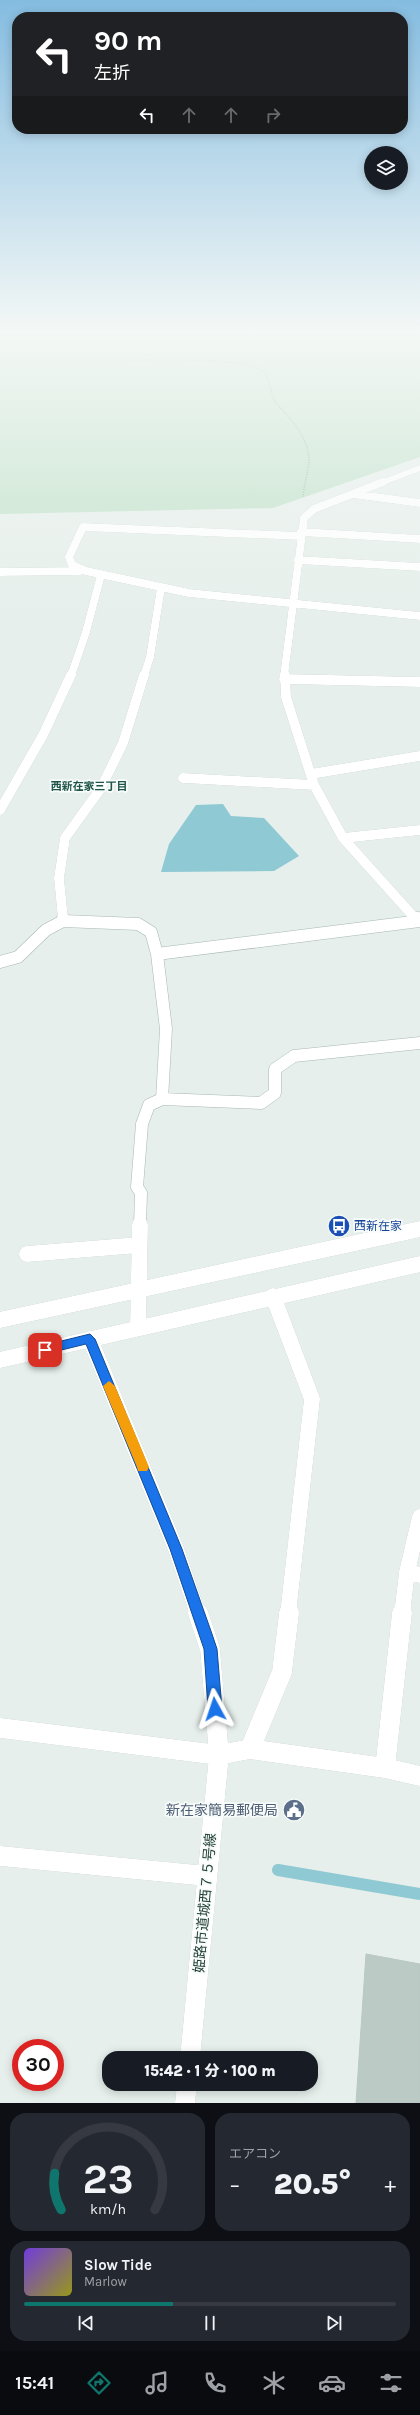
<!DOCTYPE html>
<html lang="ja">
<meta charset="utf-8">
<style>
:root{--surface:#171b24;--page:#242831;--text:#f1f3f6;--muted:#9ea1a6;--line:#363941;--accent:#0f766e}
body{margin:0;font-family:Karla,"Noto Sans JP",sans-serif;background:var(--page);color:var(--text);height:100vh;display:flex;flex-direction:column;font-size:15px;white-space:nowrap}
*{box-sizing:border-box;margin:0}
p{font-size:13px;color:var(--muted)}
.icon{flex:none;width:22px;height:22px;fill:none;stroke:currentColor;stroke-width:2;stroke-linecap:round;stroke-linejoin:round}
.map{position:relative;height:2103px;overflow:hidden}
.details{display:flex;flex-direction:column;gap:10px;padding:10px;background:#0d0f14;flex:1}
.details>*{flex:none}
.top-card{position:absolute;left:12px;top:12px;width:396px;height:122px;border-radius:16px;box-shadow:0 2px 10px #0003;background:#202124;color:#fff;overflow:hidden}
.buttons{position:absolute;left:364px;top:146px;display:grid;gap:8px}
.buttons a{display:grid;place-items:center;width:44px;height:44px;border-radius:50%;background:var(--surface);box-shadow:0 2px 10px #0003;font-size:20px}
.speed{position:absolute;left:12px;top:2039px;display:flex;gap:8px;font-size:20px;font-weight:700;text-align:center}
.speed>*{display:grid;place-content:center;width:52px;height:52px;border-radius:50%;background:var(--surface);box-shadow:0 2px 10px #0003;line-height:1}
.speed .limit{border:6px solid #d22;background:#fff;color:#111}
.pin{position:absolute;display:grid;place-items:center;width:34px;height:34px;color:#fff;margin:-17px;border-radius:8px;box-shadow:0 2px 6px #0006}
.me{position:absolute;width:44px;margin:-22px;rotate:355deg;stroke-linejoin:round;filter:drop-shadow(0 0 3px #0008)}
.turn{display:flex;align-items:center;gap:14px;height:84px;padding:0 16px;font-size:18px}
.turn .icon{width:52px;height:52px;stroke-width:2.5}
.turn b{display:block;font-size:28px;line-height:34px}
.lanes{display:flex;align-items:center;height:38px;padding:0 16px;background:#0003;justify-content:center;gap:20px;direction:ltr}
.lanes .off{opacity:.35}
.big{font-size:30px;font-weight:800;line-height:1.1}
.details .card{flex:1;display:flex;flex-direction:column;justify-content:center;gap:6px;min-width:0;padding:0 14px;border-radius:16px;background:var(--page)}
.details .dial{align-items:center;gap:0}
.dial svg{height:104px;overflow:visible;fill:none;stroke:var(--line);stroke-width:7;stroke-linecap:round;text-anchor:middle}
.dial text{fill:var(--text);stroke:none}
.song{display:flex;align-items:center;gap:12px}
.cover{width:48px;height:48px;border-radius:6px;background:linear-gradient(135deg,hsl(260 70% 55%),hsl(60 70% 35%))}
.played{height:4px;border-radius:2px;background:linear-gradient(90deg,var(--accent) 40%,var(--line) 40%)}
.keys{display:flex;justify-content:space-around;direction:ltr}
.heat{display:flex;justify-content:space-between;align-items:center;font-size:22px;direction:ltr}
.details .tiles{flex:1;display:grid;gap:10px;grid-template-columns:1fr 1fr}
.card:last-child{grid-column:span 2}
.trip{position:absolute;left:102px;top:2051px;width:216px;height:40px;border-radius:16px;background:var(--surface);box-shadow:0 2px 10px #0003;font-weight:800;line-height:40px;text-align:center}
.menu{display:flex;height:64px;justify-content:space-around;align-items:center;background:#090b0e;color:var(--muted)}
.menu .icon{width:28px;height:28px}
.menu .active{color:var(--accent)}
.menu b{font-size:18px;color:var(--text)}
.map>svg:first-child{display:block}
.green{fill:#bfe0c8}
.water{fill:#8ec9d4}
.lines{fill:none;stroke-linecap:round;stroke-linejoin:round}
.stream{stroke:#8ec9d4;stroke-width:12}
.building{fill:#bbcac4;stroke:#b8c9c2}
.minor-far5-casing{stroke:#a8b8b2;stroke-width:6}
.minor-far4-casing{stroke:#a8b8b2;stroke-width:8}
.minor-far3-casing{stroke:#a8b8b2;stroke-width:10}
.minor-far2-casing{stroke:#a8b8b2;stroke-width:13}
.minor-far1-casing{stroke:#a8b8b2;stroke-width:16}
.minor-casing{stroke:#a8b8b2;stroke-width:20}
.path{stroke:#86b3a5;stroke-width:1.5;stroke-dasharray:1 1.5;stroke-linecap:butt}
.minor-far5{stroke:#fff;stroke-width:6}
.minor-far4{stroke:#fff;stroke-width:8}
.minor-far3{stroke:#fff;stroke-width:10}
.minor-far2{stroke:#fff;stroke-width:12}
.minor-far1{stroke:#fff;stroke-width:16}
.minor{stroke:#fff;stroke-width:20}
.route{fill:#1a73e8;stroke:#114b97}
.slow{fill:#f59e0b}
.labels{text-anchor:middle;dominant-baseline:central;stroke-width:3.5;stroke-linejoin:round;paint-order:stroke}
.far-neighbourhood-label{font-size:11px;font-weight:bold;fill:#1f5548;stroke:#f7fbf9}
.transit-label{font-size:12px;fill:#164399;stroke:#f7fbf9;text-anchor:start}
.near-service-label{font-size:14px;fill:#4e5e75;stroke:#f7fbf9;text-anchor:end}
.near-street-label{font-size:14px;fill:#24423a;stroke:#f7fbf9}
</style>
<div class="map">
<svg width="420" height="2103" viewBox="0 0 420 2103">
<rect width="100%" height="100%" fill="#e6efeb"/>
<path class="green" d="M 0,330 L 420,330 L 420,457 L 273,508 L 0,514 Z"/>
<path class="water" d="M 223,804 L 231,816 L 264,818 L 299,856 L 274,871 L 161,872 L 169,844 L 196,805 Z"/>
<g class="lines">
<path class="stream" d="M 278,1870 L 420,1894"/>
</g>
<path class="building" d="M 366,1954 L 420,1964 L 420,2103 L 356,2103 Z"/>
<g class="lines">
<g class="minor-far5-casing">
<path id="minor-far5" d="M 381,483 L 420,468"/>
</g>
<g class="minor-far4-casing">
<path id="minor-far4" d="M 353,494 L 420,503
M 301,532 L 420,539
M 300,536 L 83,527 L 69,557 L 72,565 L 86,571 L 189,593 L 420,616
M 298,560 L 420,567
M 0,572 L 80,571
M 71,676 L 86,632 L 101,575
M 144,676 L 150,657 L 161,588
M 284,676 L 304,518 L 314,509 L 383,482"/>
</g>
<g class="minor-far3-casing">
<path id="minor-far3" d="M 285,675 L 286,697 L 314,785 L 343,838 L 413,916 L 420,919
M 284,679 L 420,682
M 311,774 L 420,756
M 183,778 L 314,785
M 0,810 L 43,735 L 71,675
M 343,838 L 420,830
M 63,919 L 59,878 L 65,838 L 101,788 L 123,743 L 144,675"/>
</g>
<g class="minor-far2-casing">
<path id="minor-far2" d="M 63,918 L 63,921
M 418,918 L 420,919
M 157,954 L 420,921
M 0,962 L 18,957 L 46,930 L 63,921 L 138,924 L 151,932 L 157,954 L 166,1029 L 162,1099 L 149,1105 L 142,1124 L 137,1187 L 141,1193 L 140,1226
M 162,1099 L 261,1103 L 275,1093 L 275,1069 L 294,1056 L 420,1043"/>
</g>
<g class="minor-far1-casing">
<path id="minor-far1" d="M 27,1254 L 139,1245
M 273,1296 L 312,1399 L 288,1614
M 0,1320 L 420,1229
M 138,1327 L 140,1225
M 90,1339 L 176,1549 L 198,1614
M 0,1360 L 420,1264
M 407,1572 L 420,1575
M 402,1614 L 407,1572 L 420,1517"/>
</g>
<g class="minor-casing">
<path id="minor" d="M 0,1728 L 219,1755 L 250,1749 L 385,1768 L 420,1776
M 250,1749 L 282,1672 L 289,1613
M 385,1768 L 402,1613
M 0,1856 L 207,1876
M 190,2058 L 219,1755 L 210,1649 L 198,1613
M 185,2103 L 187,2084"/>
</g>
<path class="path" d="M 124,360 C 152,361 243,356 263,371 C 272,378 268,394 277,404 C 291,419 309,438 309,461 C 308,473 304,485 303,497"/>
<use href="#minor-far5" class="minor-far5"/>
<use href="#minor-far4" class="minor-far4"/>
<use href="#minor-far3" class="minor-far3"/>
<use href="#minor-far2" class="minor-far2"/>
<use href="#minor-far1" class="minor-far1"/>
<use href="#minor" class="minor"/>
</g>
<linearGradient id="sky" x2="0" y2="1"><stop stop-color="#84bce0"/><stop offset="0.53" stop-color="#f4f8f6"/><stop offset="1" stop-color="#f4f8f6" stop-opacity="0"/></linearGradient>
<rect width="420" height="625" fill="url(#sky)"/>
<path class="route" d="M 90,1334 L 95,1339 L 182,1549 L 212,1634 L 217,1649 L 222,1709 L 220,1714 L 215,1716 L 210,1714 L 208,1709 L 204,1649 L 170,1549 L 86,1344 L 45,1354 L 39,1350 L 45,1345 Z"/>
<path class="slow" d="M 109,1381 L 115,1386 L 149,1467 L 147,1471 L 138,1471 L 137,1467 L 103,1386 Z"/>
<defs>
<g id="bus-disc" transform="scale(1.15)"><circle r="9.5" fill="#1a4fb4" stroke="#f7fbf9"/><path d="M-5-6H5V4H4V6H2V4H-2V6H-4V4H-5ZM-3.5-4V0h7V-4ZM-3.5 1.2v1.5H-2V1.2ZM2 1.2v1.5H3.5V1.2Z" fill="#fff"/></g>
<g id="civic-disc" transform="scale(1.15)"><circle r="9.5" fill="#5c6f8a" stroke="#f7fbf9"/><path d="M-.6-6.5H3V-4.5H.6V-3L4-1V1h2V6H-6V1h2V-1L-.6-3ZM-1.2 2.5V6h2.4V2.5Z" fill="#fff"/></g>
</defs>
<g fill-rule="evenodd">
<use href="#bus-disc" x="339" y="1226"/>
<use href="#civic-disc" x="294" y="1810"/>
</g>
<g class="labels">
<g class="far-neighbourhood-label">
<text x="89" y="786">西新在家三丁目</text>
</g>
<g class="transit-label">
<text x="354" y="1226">西新在家</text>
</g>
<g class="near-service-label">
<text x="278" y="1810">新在家簡易郵便局</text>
</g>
<g class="near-street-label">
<text transform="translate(205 1903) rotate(-85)">姫路市道城西７５号線</text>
</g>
</g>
</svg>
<div class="buttons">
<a><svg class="icon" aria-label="layers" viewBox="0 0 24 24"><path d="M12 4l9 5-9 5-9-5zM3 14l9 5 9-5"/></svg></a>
</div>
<div class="speed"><div class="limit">30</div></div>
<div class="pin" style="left:45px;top:1350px;background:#d93025"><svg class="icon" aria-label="arrive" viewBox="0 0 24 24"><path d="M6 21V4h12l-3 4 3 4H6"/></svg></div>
<svg class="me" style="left:215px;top:1709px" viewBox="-20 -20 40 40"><path d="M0-17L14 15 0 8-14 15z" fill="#1a73e8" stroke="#fff" stroke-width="4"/></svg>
<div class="trip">15:42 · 1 分 · 100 m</div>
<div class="top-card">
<div class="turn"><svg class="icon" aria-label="left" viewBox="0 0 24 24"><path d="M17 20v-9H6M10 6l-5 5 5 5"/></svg><div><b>90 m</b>左折</div></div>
<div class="lanes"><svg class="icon" aria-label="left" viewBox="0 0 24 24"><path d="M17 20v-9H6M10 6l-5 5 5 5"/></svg><svg class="icon off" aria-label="ahead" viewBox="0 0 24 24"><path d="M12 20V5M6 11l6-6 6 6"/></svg><svg class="icon off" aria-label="ahead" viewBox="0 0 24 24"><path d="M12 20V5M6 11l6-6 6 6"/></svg><svg class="icon off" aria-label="right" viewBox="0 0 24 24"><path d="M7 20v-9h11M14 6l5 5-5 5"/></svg></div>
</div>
</div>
<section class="details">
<div class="tiles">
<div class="card dial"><svg viewBox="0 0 100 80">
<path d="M14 69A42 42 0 1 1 86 69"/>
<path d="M14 69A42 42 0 0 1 9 41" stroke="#0f766e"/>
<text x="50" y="56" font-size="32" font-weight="700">23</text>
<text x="50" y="72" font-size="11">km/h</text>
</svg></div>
<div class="card"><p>エアコン</p>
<div class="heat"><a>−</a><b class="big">20.5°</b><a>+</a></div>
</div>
<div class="card">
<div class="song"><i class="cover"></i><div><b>Slow Tide</b><p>Marlow</p></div></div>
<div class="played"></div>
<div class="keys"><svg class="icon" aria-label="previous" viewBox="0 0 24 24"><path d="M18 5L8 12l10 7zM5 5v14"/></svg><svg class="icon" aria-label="pause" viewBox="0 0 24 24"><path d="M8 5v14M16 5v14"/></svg><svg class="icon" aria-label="next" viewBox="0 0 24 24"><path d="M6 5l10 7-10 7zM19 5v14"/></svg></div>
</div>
</div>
</section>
<nav class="menu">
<b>15:41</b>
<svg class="icon active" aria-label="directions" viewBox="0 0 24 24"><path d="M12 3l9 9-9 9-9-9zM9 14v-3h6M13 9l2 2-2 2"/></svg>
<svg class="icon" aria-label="music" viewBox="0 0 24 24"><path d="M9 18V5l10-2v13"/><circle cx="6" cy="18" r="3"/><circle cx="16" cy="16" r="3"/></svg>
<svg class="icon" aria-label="phone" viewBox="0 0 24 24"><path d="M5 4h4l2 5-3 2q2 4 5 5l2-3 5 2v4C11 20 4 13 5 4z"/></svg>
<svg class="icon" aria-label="climate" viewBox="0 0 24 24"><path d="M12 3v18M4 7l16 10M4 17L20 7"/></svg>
<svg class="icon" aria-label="car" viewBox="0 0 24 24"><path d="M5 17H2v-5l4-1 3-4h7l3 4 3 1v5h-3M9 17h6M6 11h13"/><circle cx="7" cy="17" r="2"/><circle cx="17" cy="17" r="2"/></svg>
<svg class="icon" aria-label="filters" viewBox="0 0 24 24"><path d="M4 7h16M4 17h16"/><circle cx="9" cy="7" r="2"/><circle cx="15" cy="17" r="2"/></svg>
</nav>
